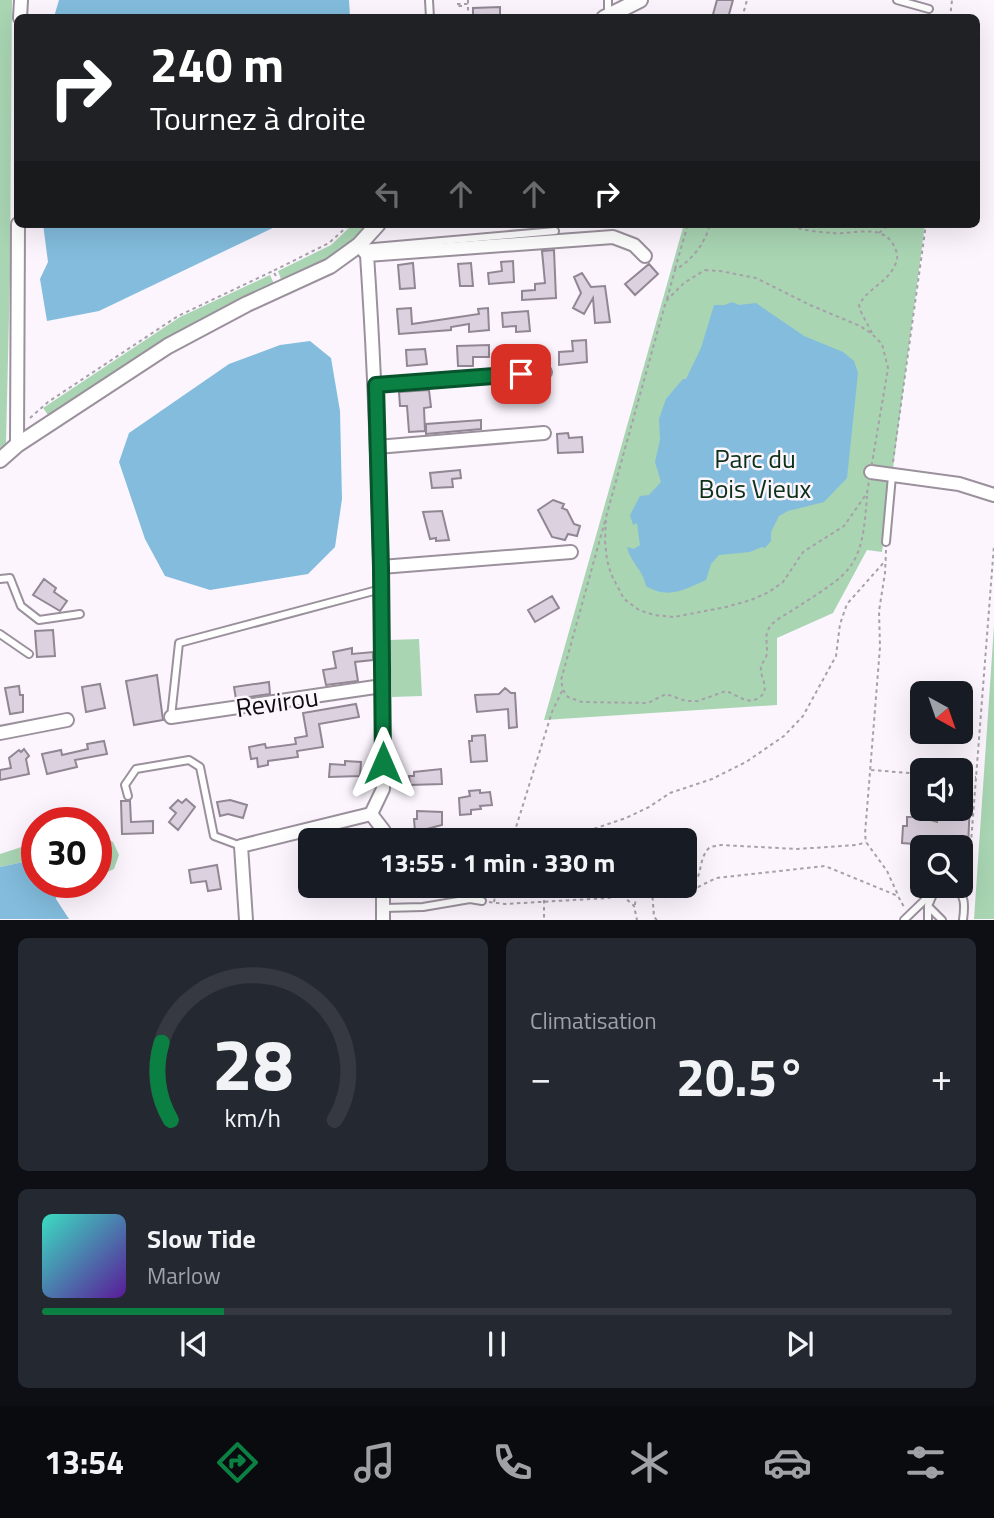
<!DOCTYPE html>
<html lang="fr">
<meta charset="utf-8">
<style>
:root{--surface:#171b24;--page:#242831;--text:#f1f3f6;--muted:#9ea1a6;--line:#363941;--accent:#0b8043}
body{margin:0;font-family:"Titillium Web",sans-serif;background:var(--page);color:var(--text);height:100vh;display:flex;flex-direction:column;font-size:26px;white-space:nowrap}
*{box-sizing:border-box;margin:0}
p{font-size:23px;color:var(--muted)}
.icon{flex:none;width:38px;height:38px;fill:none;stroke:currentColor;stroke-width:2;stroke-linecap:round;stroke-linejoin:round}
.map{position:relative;height:920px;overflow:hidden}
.panel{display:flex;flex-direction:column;gap:18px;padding:18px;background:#0d0f14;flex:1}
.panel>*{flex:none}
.banner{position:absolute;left:14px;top:14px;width:966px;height:214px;border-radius:10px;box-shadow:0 7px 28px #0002;background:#202124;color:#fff;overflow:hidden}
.needle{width:46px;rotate:140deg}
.tools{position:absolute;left:910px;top:681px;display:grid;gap:14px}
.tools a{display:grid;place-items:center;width:63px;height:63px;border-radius:10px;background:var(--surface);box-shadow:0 7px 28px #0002;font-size:35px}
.speed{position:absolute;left:21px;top:807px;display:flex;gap:14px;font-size:35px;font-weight:700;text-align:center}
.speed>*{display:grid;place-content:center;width:91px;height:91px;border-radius:50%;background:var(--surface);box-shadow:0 7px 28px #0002;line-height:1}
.speed .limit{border:10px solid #d22;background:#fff;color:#111}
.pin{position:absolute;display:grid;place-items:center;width:60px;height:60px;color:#fff;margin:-30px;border-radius:14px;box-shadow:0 4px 10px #0006}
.me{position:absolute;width:77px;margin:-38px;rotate:0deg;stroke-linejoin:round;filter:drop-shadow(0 0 5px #0008)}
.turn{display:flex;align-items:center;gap:24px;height:147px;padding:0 21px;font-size:32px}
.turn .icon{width:91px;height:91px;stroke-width:2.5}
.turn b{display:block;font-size:49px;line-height:60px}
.lanes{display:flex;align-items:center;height:66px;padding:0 21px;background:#0003;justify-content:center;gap:35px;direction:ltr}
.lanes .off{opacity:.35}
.big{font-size:52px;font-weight:700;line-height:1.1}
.panel .tile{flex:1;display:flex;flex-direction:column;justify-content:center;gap:10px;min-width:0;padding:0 24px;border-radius:10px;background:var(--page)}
.panel .dial{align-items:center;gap:0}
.dial svg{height:182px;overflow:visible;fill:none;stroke:var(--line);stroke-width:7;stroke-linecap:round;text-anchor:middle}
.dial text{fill:var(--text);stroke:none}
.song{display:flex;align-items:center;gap:21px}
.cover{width:84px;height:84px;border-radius:10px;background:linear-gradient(135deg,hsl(170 70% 55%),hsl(270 70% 35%))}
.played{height:7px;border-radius:4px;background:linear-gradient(90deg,var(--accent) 20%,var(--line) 20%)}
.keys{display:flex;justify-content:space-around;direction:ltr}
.heat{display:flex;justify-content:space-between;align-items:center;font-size:38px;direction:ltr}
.panel .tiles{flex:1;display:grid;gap:18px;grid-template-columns:1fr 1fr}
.tile:last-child{grid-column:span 2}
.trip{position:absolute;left:298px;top:828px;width:399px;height:70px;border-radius:10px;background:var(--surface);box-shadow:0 7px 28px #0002;font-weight:700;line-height:70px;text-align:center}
.tabs{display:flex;height:112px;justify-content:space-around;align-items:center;background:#090b0e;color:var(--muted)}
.tabs .icon{width:49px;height:49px}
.tabs .on{color:var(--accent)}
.tabs b{font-size:32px;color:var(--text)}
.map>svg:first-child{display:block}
.green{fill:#a9d5b3}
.water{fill:#83bcdd}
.building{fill:#dcd1de;stroke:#918693;stroke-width:2}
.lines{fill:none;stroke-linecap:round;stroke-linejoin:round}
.service-casing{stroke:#9b919d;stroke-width:10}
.minor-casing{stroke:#9b919d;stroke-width:16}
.tertiary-casing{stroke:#9b919d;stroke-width:18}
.path{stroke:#a6a0a8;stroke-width:2;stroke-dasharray:3.5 3.5;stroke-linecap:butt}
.service{stroke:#fff;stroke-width:6}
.minor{stroke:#fff;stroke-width:12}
.tertiary{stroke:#fff;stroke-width:14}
.route-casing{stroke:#07532c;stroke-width:18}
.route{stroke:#0b8043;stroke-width:12}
.labels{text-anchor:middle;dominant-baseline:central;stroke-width:5;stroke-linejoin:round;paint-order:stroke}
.park-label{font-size:26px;fill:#0b3219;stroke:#fcf5fe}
.street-label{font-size:26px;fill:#0f0b10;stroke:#fcf5fe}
</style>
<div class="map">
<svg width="994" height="920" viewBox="0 0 994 920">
<rect width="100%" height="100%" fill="#fcf5fe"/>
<path class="green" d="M 0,0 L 12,0 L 10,275 L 6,443 L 0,448 Z
M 353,224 L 364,224 L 365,230 C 343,255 311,268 282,282 L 278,271 L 331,245 Z
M 684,224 L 925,224 L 882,552 L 867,550 L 833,613 L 777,638 L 777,705 L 544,720 Z
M 270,275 L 275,286 L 50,418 L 43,408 L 180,317 Z
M 994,626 L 994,919 L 974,919 Z
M 419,639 L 422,696 L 392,697 L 390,640 Z
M 103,836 L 113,842 L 119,855 L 114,869 L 96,877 L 96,837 Z
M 37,842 L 37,859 L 0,867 L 0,854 Z"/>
<path class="water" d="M 59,0 L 349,0 L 350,17 L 54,17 Z
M 43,224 L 281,224 L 99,311 L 47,321 L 40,279 L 48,262 Z
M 732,302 L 739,305 L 756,303 L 804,336 L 843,352 L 854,361 L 858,373 L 847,478 L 824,502 L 788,511 L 779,516 L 771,532 L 771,541 L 765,548 L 762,547 L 750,552 L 719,555 L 711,564 L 706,580 C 685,589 669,600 646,586 C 644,571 630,562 627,547 L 634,549 L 640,545 L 637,523 L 633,525 L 630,515 L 640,496 L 649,495 L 661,482 L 655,462 L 660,440 L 659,419 L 666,399 L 683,379 L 686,379 L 701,348 L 714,305 L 725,305 Z
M 310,341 L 331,358 L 340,411 L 342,499 L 335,547 L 308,574 L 210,590 L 165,576 L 145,539 L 119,462 L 129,433 L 229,364 L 280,345 Z
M 37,859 L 37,882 L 61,882 L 58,885 L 56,899 L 69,919 L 0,919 L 0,867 Z"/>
<path class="building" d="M 717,0 L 733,0 L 728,18 L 712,18 Z
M 500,7 L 500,18 L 473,18 L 473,8 Z
M 554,250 L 556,298 L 522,300 L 522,291 L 535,290 L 535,284 L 545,283 L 542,251 Z
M 513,261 L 514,282 L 489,284 L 488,273 L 502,271 L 501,262 Z
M 413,263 L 415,288 L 400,289 L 398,265 Z
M 471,263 L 473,286 L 460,286 L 458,264 Z
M 649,264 L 658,274 L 635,295 L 625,284 Z
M 582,273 L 591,287 L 605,286 L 610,322 L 595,323 L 593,298 L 584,314 L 573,308 L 581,293 L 574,277 Z
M 411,308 L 412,324 L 479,314 L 478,309 L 488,308 L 489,330 L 469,332 L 469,324 L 451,327 L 451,330 L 399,334 L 397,309 Z
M 528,311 L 530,331 L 516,332 L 516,326 L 503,327 L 502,313 Z
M 586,340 L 587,362 L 559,365 L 559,352 L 573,351 L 572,341 Z
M 489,345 L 489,357 L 473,357 L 473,366 L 458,366 L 457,346 Z
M 425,349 L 427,364 L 407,366 L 406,350 Z
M 525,349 L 527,361 L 506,363 L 505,351 Z
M 513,383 L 512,397 L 496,399 L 495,385 Z
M 429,390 L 431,407 L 424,408 L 425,431 L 409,432 L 407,406 L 400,406 L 399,392 Z
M 481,420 L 481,429 L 426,434 L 426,424 Z
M 568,433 L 569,438 L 582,437 L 583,452 L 558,453 L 557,434 Z
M 460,470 L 461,478 L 452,479 L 453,487 L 432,488 L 430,473 Z
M 553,500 L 564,504 L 562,508 L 567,510 L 574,524 L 580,526 L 577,536 L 568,534 L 565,540 L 552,537 L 538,510 Z
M 442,511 L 449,540 L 436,541 L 436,538 L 430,539 L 423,512 Z
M 44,579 L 56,588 L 54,592 L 67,601 L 60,611 L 33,595 Z
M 552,596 L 559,608 L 535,622 L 528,610 Z
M 53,630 L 55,656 L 37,657 L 35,631 Z
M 352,648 L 352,654 L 373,652 L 373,660 L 355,662 L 358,681 L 326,685 L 323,670 L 336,668 L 333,652 Z
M 157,675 L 163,720 L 134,725 L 126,681 Z
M 269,682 L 270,694 L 236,699 L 234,687 Z
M 100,684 L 105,708 L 86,712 L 82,687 Z
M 19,686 L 20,695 L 23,695 L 23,712 L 10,714 L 5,688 Z
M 505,688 L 511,693 L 515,693 L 517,727 L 509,728 L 508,709 L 477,712 L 475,695 L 499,694 Z
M 356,704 L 359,717 L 319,724 L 323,747 L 297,751 L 298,757 L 268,761 L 268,765 L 258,767 L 257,758 L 251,759 L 249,747 L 265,744 L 266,748 L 296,744 L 295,738 L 307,736 L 303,713 Z
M 485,735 L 487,761 L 471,762 L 469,741 L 472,741 L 472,736 Z
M 104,741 L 107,754 L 75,760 L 77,767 L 47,774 L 42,754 L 61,750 L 62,755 L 88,749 L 87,744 Z
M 24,749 L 29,756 L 26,759 L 29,774 L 0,780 L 0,770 L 11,768 L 9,758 L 19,750 L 21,752 Z
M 345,761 L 361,762 L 360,776 L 329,777 L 330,764 L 345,765 Z
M 441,769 L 442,784 L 410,785 L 409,776 L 414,776 L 414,772 Z
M 480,790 L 480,793 L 490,792 L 492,805 L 480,806 L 481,809 L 471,810 L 471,814 L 460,815 L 459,798 L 470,796 L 469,791 Z
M 186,799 L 195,807 L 178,830 L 169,822 L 176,813 L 170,808 L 178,800 L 182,803 Z
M 962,799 L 970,800 L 968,848 L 902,843 L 903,826 L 907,826 L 907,817 L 921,817 L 937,822 L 937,816 L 960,818 Z
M 230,800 L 247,805 L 243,818 L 228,814 L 220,816 L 217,802 Z
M 121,801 L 130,801 L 131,822 L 153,821 L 153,833 L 122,834 Z
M 417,811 L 442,812 L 442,825 L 415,832 L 414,819 L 417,819 Z
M 217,865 L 221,889 L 208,891 L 206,881 L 191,883 L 189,870 Z"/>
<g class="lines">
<g class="service-casing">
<path id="service" d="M 429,0 L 430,18
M 608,0 L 608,13
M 897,0 L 929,9
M 362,248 L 555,231
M 886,542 L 892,476
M 0,579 L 10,578 L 21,606 L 39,620 L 80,614
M 0,634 L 29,654
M 171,717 L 179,643 L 381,589
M 128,796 L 125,785 L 136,769 L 189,760 L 200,767 L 214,836 L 241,846
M 951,886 C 966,893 965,905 963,920
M 383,908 L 423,907 L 470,899 L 482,901
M 904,920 L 932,893
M 928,920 L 928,906
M 942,920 L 928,906 L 934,892 L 946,886"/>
</g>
<g class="minor-casing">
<path id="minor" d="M 20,18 L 21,0
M 359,245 L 367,255 C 379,433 382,611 383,789 L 371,814 L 384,831 L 384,840
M 367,255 L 613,237 L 634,245 L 645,256
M 376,385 L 545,372
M 17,445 L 18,224
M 377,447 L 544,433
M 871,472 L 959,484 L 994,495
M 381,567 L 571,552
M 171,717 L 382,686
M 0,733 L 67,720
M 246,920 L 241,846 L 371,814
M 383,920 L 383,886"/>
</g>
<g class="tertiary-casing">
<path id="tertiary" d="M 604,18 L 640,0
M 0,460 L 17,445 L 168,346 L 247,304 L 330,266 L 359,245 L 378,224"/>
</g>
<path class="path" d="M 468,0 L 468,18
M 462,6 L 457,6 L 457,4 L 468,4
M 742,18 L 747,0
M 950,18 L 952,0
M 785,224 C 799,230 817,232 833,233 C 853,235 880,223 893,244 C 897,251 899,258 895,265 C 888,282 868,288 859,305 L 861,312 L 872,333
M 916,224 L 925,227
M 879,233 L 890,224
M 675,269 L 688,224
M 705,270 L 720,271 L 756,278 L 810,305 L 860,326 L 872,334 L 882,344 L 888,368 L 867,493 L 844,526 L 803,552 L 783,582 L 769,592 L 751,600 L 726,607 L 674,617 L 654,615 L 639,610 L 624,599 L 611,574 L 607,560 L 605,541 L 606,517 L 666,301 L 684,283 Z
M 276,276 L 273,271 L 329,243 L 350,224
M 667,299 L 675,270 C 692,260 705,244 710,224
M 30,418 L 48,402 L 178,316 L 273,271
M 893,462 L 926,224
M 605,521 L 561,680 L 563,690 L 568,697 L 582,702 L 648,703 L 666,694 L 686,701 L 698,701 L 726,691 C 738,695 749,707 761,696 C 769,689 762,680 761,671 C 760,665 764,662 766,657 C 769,648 764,638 768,630 C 772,621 785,615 793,610 C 852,571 862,571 867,496
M 886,550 L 885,573 L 879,611 L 880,647 L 865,834 L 866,842 L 887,871 L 898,895
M 871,770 L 922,774
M 961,776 L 976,777
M 512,840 L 552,712 L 562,691
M 561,840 L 626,818 L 649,807 L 670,793 L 712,779 L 746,762 L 784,736 L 803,716 L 836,656 L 840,624 L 847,604 L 886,560
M 544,886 L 544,920
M 966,886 L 968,881 L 994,545
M 690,888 C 704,877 697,859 710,847 L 721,845 L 797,849 L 857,845 L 866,842
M 652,890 L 654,917 L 657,920
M 622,895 L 634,906 L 637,920
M 489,902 L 505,904 L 608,898 L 652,889 L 698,887 L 716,878 L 825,866 L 898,896 L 904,907
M 494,902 L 497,886
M 635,905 L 636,893"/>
<use href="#service" class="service"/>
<use href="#minor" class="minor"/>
<use href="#tertiary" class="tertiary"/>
</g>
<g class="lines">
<g class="route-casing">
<path id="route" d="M 383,763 L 381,568 L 376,385 L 521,374"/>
</g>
<use href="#route" class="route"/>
</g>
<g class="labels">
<g class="park-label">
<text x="755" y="458">Parc du<tspan x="755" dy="30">Bois Vieux</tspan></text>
</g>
<g class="street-label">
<text transform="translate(277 702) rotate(-8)">Revirou</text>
</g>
</g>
</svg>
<div class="tools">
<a><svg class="needle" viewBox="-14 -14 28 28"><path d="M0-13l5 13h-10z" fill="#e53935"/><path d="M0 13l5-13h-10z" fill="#9ea1a6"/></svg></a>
<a><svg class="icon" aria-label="sound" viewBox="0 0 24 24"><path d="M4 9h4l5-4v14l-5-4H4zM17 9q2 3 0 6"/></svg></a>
<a><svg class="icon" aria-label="search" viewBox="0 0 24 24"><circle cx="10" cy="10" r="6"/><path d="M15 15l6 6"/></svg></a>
</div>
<div class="speed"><div class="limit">30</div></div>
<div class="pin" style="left:521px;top:374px;background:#d93025"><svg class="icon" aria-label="arrive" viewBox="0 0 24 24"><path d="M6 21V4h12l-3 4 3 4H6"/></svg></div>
<svg class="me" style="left:383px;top:763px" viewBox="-20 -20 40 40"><path d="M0-17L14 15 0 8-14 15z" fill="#0b8043" stroke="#fff" stroke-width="4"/></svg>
<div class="trip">13:55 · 1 min · 330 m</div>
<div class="banner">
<div class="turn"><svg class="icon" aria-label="right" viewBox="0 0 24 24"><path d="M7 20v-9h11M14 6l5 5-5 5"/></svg><div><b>240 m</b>Tournez à droite</div></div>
<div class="lanes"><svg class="icon off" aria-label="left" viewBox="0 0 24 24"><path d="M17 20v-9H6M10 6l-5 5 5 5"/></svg><svg class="icon off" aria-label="ahead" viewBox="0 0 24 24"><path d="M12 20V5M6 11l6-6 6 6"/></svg><svg class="icon off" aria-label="ahead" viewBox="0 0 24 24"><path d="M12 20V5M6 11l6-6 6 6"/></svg><svg class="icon" aria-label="right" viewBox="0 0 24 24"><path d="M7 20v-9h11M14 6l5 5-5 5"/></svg></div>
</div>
</div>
<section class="panel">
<div class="tiles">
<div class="tile dial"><svg viewBox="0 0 100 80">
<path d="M14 69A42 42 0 1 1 86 69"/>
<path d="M14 69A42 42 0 0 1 10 35" stroke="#0b8043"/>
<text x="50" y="56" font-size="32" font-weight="700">28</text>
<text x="50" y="72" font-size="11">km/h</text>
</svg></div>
<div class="tile"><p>Climatisation</p>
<div class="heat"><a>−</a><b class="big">20.5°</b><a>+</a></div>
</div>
<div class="tile">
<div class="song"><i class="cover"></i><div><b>Slow Tide</b><p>Marlow</p></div></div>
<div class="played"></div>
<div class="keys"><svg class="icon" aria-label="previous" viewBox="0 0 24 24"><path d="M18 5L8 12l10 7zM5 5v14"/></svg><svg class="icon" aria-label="pause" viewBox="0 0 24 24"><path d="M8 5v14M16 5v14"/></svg><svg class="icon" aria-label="next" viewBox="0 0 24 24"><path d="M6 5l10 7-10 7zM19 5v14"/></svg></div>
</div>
</div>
</section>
<nav class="tabs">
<b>13:54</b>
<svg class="icon on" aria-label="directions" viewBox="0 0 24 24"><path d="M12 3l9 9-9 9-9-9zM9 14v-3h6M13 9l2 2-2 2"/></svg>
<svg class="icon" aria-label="music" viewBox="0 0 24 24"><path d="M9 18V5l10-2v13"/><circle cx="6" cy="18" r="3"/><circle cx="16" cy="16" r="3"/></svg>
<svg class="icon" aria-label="phone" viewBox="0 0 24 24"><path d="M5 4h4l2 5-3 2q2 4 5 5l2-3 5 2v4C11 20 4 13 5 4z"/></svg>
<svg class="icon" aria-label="climate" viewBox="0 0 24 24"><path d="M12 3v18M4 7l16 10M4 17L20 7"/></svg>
<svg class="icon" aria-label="car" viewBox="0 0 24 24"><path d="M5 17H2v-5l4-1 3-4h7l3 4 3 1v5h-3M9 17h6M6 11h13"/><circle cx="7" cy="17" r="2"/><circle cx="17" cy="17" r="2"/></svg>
<svg class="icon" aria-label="filters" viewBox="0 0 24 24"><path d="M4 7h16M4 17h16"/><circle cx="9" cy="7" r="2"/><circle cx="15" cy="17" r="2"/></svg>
</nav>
